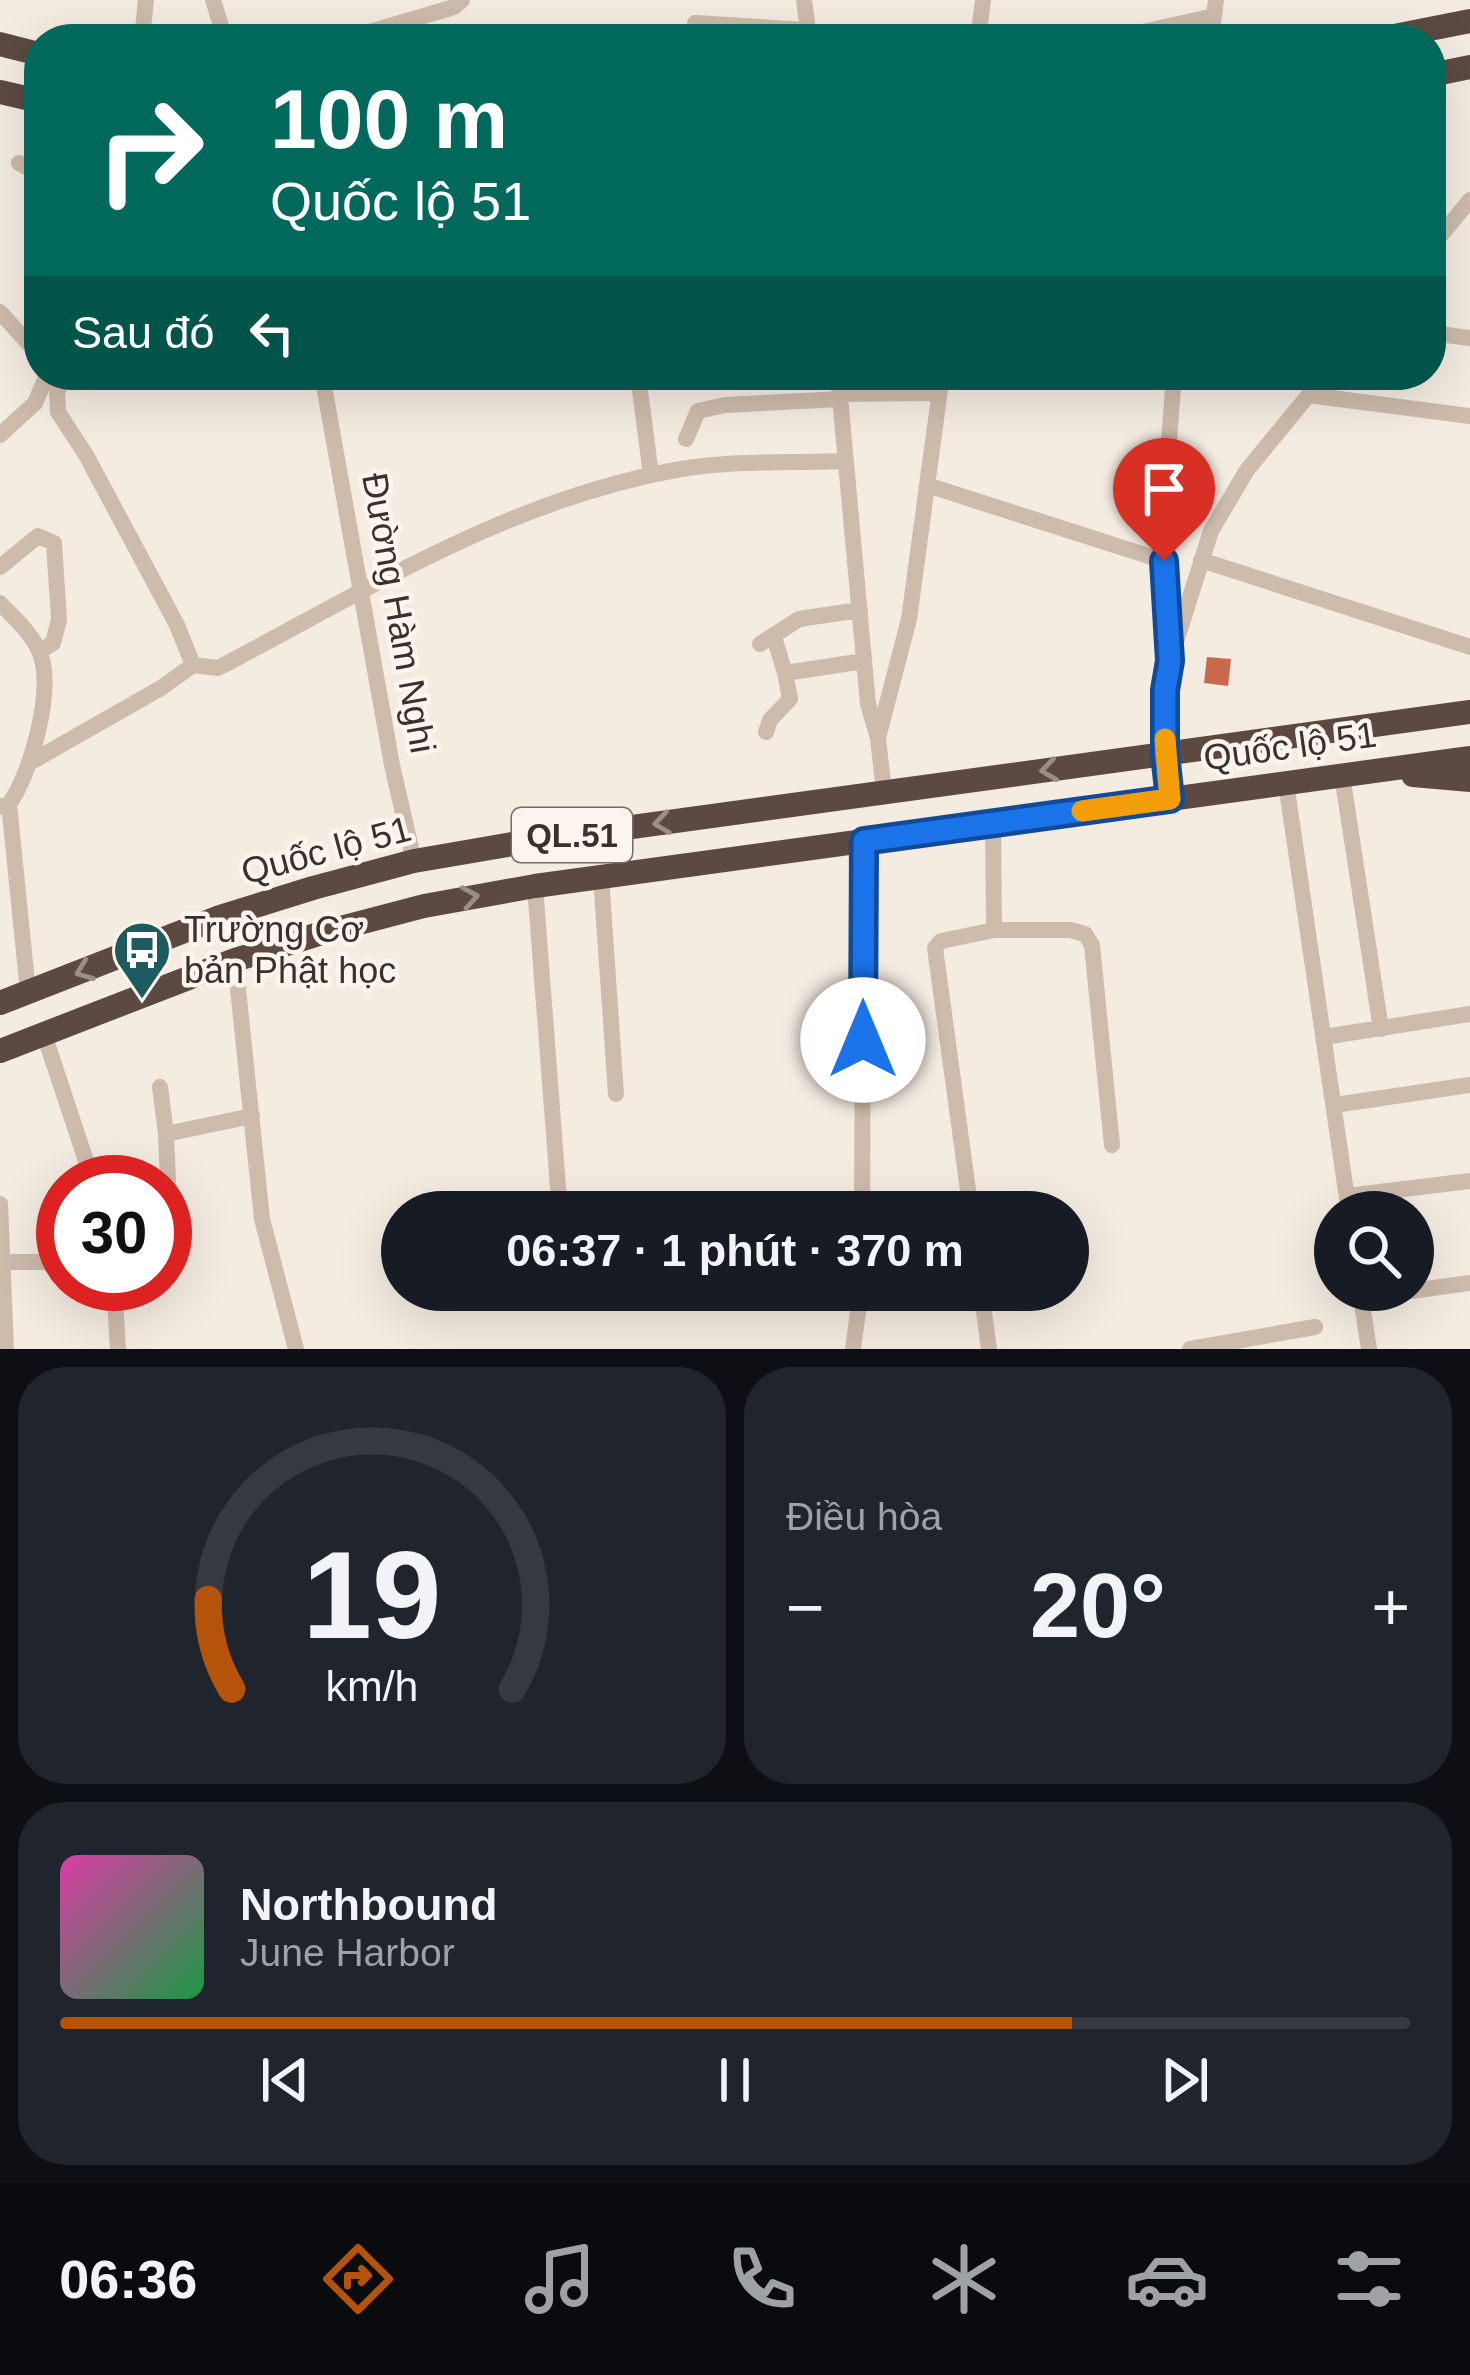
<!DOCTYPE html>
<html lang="vi">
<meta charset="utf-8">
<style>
:root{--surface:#171b24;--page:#20242c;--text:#f1f3f6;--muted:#9ea1a6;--line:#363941;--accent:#b45309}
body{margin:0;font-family:Arial,sans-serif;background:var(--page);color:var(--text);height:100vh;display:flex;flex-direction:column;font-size:45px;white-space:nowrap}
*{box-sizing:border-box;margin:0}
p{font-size:39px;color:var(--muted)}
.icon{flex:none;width:66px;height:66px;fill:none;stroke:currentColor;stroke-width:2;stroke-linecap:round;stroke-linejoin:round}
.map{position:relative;height:1349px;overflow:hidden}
.sheet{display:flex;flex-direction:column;gap:18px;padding:18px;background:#0d0f14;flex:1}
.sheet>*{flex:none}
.hud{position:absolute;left:24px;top:24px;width:1422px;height:366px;border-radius:48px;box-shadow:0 12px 48px #0002;background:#00695c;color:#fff;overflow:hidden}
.tools{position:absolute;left:1314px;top:1191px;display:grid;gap:24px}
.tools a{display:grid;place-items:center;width:120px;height:120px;border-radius:50%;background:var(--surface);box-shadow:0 12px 48px #0002;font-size:60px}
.speed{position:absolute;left:36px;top:1155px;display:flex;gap:24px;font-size:60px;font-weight:700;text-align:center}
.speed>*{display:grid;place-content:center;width:156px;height:156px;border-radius:50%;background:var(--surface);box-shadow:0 12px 48px #0002;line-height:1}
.speed .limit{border:18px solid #d22;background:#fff;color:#111}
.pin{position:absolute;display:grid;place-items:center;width:102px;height:102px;color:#fff;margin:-123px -51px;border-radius:50% 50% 50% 0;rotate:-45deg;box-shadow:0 0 12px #0007}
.pin .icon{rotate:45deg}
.me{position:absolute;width:132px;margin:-66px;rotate:0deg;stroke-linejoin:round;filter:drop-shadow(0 0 9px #0008)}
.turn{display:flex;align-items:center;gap:42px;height:252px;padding:0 48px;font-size:54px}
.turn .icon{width:156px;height:156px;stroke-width:2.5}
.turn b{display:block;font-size:84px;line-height:102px}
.then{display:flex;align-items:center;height:114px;padding:0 48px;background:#0003;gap:24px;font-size:45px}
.big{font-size:90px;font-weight:700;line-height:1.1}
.sheet .card{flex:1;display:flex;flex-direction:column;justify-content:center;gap:18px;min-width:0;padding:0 42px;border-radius:48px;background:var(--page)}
.sheet .dial{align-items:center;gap:0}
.dial svg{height:312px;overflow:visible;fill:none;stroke:var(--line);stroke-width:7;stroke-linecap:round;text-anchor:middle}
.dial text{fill:var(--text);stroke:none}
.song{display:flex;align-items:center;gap:36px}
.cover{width:144px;height:144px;border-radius:18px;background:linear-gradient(135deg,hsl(320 70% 55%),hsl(140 70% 35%))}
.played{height:12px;border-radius:6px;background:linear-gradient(90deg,var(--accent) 75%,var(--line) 75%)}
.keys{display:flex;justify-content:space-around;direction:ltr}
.heat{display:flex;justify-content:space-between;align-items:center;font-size:66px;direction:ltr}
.sheet .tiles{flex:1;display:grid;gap:18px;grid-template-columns:1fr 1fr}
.card:last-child{grid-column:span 2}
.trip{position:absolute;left:381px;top:1191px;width:708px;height:120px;border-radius:60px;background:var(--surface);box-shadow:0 12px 48px #0002;font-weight:700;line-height:120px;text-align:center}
.dock{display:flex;height:192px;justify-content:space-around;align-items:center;background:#090b0e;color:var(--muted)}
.dock .icon{width:84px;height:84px}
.dock .current{color:var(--accent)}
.dock b{font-size:54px;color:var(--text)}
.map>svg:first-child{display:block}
.building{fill:#c8694b}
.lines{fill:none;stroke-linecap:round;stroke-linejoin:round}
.minor{stroke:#cdbbac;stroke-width:16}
.highway{stroke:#5c4a42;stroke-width:24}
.oneway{stroke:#9c8e87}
.route-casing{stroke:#114b97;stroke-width:30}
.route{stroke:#1a73e8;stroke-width:21}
.slow{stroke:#f59e0b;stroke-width:21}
.labels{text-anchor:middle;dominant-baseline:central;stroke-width:9;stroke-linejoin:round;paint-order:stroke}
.shield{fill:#fbf5ee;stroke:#756b66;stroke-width:3}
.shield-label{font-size:33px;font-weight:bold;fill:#3b302b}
.street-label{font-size:36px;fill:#3b302b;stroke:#fbf5ee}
.poi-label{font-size:36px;fill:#3b302b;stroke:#fbf5ee;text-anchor:start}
</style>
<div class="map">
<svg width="1470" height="1349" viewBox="0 0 1470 1349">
<rect width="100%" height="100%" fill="#f4ebe1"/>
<path class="building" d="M 1207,657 L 1231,659 L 1228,686 L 1204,683 Z"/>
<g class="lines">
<path class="minor" d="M 213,0 L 225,39
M 804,0 L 809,38
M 695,23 L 808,30
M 142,39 L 146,0
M 346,39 L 454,7 L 462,0
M 978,39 L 983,0
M 1111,39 L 1214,16
M 1211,39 L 1216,0
M 19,163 L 39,174
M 1431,247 L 1470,200
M 0,312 L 39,355
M 1431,333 L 1470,338
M 322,375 L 392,765 L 414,861
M 638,375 L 651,475
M 838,375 L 868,704 L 878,738
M 840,394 L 939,393
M 1308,395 L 1470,416
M 0,435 L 35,403 L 47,375
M 686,439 L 698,411 L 725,405 L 841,399
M 930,486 L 1164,561
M 1201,560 L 1470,647
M 0,567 L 38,536 L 54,543 L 59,620 L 53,643 L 40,651
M 0,603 C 15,619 34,635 41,656 C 53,693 31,774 9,804 L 0,807
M 774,637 L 785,673 L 864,661
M 760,644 L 799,619 L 860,610
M 1169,648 L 1162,531 L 1174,375
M 193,665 L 218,668 C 369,589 510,499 681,469 C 734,460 792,463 846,461
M 766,732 L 770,720 L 790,699 L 785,673
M 1165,754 L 1165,690 L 1170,661 L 1211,531 L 1247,470 L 1325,375
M 31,762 L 161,688 L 193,665 L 177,625 L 86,455 L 58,412 L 57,393 L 64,375
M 1342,775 L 1381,1029
M 1286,783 L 1349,1212
M 884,792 L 878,738 L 909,619 L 942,375
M 9,804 L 28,992
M 601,877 L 616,1094
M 535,886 L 559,1200
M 994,930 L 1070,930 L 1085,934 L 1092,945 L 1112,1145
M 235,960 L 262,1219 L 296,1349
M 44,1034 L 93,1182
M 1324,1037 L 1470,1014
M 160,1087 L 166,1134
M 1335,1105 L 1470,1085
M 168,1181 L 166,1134 L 252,1116
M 1347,1196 L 1470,1181
M 0,1204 L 6,1349
M 862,1212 L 864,841
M 971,1212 L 935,948 L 941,941 L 994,930 L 993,823
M 3,1262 L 63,1262
M 114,1284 L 118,1349
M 981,1290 L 989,1349
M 1360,1291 L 1369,1349
M 1361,1298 L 1470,1283
M 853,1349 L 861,1290
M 1190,1349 L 1315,1327"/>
<path class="highway" d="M 1379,39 L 1470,21
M 0,44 L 39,54
M 1431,75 L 1470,67
M 0,92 L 39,101
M 1413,775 L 1470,780
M 0,1003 L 220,917 L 313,888 L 414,861 L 530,841 L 1470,712
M 0,1051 L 235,960 L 325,932 L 424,906 L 535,886 L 1470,758"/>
</g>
<defs><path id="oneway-chevron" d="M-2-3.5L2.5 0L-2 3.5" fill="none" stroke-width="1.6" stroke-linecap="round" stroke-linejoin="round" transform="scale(3)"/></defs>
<g class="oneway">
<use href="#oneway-chevron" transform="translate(1049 770) rotate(172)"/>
<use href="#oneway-chevron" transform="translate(662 823) rotate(172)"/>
<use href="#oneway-chevron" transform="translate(470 897) rotate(-10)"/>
<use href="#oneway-chevron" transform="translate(84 971) rotate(159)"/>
</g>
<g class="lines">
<g class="route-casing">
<path id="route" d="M 863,1040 L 864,841 L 1170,799 L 1165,754 L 1165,690 L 1170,661 L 1164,561"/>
</g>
<use href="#route" class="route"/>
<path class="slow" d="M 1082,811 L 1170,799 L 1165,739"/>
</g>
<defs>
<g id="bus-pin" transform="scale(3)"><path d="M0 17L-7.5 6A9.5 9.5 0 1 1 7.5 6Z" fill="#1f5a5e" stroke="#fbf5ee"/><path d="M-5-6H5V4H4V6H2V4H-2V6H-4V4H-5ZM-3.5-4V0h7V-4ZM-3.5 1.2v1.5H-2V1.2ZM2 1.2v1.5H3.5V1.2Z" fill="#fff"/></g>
</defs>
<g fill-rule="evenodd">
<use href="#bus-pin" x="142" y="950"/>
</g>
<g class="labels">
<rect class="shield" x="512" y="808" width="120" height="54" rx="9"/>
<g class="shield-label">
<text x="572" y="835">QL.51</text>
</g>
<g class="street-label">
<text transform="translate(399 613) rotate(80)">Đường Hàm Nghi</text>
<text transform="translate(1290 746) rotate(-8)">Quốc lộ 51</text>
<text transform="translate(326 850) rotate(-15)">Quốc lộ 51</text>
</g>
<g class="poi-label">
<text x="184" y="929">Trường Cơ<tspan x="184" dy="41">bản Phật học</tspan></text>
</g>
</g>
</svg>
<div class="tools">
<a><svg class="icon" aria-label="search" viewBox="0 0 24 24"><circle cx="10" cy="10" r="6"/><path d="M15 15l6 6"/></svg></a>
</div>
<div class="speed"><div class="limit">30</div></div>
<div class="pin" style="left:1164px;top:561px;background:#d93025"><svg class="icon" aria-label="arrive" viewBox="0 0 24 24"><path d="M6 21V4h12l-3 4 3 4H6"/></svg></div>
<svg class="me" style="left:863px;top:1040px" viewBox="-20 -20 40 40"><circle r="19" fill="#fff"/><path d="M0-13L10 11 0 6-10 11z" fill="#1a73e8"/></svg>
<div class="trip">06:37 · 1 phút · 370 m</div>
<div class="hud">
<div class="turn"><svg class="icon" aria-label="right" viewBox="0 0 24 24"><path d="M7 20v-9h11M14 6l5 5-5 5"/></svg><div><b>100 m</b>Quốc lộ 51</div></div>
<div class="then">Sau đó<svg class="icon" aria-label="left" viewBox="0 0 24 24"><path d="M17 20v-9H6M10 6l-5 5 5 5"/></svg></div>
</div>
</div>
<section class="sheet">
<div class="tiles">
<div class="card dial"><svg viewBox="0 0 100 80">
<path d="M14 69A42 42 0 1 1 86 69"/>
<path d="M14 69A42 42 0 0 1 8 46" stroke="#b45309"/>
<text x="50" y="56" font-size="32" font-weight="700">19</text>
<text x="50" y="72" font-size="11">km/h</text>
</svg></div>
<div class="card"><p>Điều hòa</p>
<div class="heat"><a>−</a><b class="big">20°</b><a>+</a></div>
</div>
<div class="card">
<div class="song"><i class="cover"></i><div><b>Northbound</b><p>June Harbor</p></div></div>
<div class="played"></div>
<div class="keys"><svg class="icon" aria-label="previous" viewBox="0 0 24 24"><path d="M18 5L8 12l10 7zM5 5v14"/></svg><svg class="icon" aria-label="pause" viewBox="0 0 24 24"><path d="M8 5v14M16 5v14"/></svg><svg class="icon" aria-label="next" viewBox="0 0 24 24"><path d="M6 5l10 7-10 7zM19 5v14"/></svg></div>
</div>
</div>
</section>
<nav class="dock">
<b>06:36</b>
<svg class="icon current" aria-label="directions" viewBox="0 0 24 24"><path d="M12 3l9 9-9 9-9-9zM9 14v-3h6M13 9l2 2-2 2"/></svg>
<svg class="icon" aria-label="music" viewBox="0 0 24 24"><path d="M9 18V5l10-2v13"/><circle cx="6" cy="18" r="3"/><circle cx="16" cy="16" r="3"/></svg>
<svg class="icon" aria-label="phone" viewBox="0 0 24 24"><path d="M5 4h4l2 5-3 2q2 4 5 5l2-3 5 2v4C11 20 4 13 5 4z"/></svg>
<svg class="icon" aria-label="climate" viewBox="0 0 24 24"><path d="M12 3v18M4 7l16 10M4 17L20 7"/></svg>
<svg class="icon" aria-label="car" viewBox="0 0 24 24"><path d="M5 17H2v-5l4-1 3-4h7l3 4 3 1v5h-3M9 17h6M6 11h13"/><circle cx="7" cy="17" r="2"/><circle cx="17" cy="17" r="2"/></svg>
<svg class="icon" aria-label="filters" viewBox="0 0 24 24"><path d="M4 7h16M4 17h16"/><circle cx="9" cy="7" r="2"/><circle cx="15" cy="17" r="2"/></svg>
</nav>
